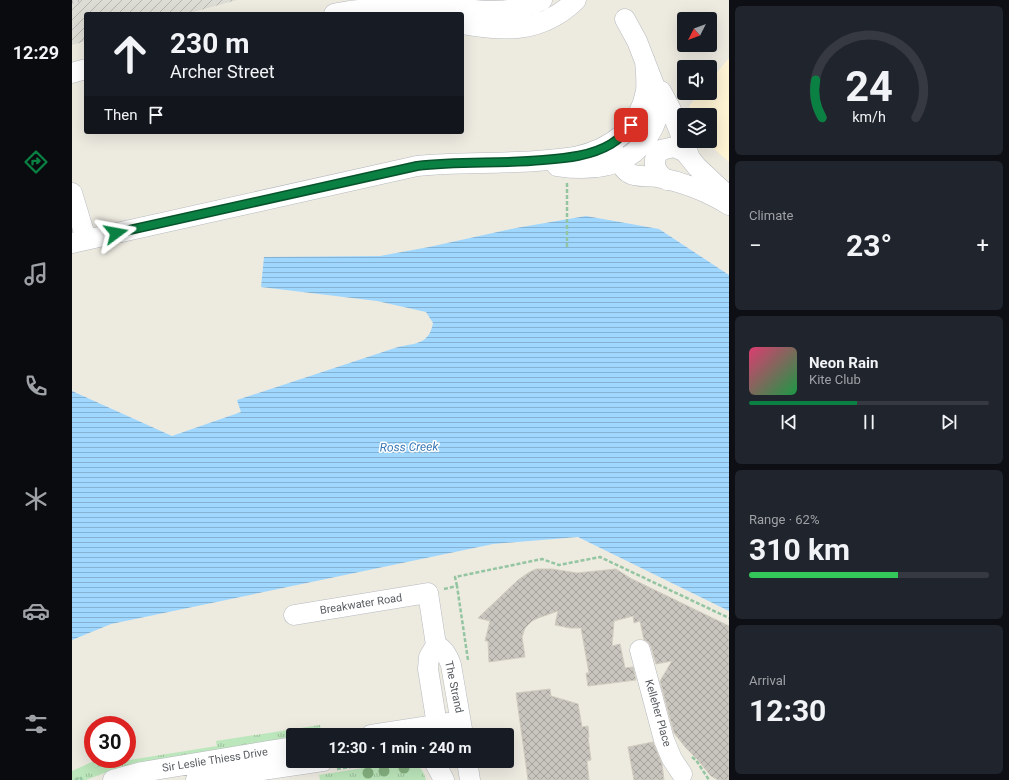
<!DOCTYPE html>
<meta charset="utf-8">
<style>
:root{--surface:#171b24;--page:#20242c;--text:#f1f3f6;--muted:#9ea1a6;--line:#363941;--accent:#0b8043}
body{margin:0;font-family:Roboto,sans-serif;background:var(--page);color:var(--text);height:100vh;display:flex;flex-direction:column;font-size:15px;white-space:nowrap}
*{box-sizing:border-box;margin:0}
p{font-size:13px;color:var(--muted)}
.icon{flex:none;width:22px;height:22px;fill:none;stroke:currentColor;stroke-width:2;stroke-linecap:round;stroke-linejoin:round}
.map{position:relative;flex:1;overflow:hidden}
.panel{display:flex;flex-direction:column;gap:6px;padding:6px;background:#0d0f14;width:280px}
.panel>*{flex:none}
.hud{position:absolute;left:12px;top:12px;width:380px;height:122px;border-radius:4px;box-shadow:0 4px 16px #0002;background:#171b24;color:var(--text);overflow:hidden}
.needle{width:26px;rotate:228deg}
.tools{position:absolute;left:605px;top:12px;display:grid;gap:8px}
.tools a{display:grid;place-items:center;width:40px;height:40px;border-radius:4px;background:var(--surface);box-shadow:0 4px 16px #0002;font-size:20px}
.speed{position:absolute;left:12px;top:716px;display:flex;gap:8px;font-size:20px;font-weight:700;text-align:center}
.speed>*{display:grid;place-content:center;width:52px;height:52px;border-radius:50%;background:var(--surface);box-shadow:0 4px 16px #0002;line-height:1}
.speed .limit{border:6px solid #d22;background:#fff;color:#111}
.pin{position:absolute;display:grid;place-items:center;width:34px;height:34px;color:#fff;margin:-17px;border-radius:8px;box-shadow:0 2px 6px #0006}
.me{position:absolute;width:44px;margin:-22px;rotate:77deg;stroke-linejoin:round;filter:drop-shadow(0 0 3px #0008)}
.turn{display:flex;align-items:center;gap:14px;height:84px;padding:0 20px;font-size:18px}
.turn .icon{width:52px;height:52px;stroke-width:2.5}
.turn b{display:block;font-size:28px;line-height:34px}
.then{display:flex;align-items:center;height:38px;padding:0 20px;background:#0003;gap:8px;font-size:15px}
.big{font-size:30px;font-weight:700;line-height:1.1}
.panel .card{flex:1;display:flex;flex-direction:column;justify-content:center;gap:6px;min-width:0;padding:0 14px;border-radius:6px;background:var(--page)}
.panel .dial{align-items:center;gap:0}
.dial svg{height:104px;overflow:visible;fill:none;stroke:var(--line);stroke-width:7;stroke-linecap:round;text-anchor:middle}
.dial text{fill:var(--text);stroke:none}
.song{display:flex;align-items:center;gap:12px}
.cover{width:48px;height:48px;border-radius:6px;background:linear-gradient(135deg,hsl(340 70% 55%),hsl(140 70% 35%))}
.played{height:4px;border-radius:2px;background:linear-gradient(90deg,var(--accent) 45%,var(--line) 45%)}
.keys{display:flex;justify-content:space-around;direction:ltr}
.heat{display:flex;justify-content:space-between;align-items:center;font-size:22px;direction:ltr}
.charge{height:6px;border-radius:3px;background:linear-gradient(90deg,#34c759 62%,var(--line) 0)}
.trip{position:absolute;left:214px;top:728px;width:228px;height:40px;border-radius:4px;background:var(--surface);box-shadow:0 4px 16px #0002;font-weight:700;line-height:40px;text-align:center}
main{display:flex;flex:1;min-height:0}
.dock{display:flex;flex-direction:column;width:72px;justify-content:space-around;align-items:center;background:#090b0e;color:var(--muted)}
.dock .icon{width:28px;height:28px}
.dock .current{color:var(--accent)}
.dock b{font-size:18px;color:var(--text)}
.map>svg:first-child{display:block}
.commercial{fill:#fff4d4}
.industrial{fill:url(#industrial-furrows)}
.grass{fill:url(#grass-tufts)}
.water{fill:url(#water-rules)}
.building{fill:url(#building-cross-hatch);stroke:#d2ccbf}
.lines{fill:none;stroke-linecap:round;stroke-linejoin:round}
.minor-casing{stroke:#b6b9be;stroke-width:21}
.path{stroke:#93c5a0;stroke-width:2.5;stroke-dasharray:4 2;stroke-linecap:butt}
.minor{stroke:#fff;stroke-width:20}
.rail{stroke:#b2b3b3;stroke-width:3;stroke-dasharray:1 5;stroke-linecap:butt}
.tree{fill:#85b180}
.route-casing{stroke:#07532c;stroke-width:10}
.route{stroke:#0b8043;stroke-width:7}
.labels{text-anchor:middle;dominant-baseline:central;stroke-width:3;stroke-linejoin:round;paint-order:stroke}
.street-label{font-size:11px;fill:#595d62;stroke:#fff}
.water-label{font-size:12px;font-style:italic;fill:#3877b5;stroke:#fff}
</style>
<main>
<nav class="dock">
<b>12:29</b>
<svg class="icon current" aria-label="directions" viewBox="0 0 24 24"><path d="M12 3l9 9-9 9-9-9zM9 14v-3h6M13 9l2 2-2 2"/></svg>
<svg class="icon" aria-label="music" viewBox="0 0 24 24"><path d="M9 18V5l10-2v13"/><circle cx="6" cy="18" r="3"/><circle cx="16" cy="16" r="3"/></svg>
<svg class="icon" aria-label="phone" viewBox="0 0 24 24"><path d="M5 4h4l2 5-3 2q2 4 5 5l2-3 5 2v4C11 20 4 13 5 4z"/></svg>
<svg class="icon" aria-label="climate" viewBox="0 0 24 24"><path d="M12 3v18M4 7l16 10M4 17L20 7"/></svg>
<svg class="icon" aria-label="car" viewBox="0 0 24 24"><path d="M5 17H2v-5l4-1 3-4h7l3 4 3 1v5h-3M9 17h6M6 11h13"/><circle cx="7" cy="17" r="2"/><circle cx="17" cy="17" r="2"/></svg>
<svg class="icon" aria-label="filters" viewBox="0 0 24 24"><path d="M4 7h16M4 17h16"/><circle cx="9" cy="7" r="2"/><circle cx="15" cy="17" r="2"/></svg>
</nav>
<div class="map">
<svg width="657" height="780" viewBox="0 0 657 780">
<defs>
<pattern id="industrial-furrows" width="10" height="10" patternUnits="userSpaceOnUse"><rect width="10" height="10" fill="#dddcd5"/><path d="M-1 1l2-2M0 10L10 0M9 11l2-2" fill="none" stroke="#b6b6b0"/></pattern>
<pattern id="grass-tufts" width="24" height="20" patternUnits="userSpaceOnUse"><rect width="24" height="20" fill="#bce6bb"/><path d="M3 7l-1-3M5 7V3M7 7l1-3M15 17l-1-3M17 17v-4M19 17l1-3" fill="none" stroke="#9cbe9b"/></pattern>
<pattern id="water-rules" width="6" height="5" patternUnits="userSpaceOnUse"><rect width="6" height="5" fill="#9fd7ff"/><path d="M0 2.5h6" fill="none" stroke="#85b2d2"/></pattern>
<pattern id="building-cross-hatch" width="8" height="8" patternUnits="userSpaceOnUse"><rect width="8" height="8" fill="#c8c4be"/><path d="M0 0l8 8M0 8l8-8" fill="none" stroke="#a5a29e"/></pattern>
</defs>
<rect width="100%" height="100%" fill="#edeae0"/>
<path class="commercial" d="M 657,58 L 657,162 L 633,141 L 638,141 L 638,115 L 621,115 L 617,106 L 628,93 L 638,93 L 638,81 Z"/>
<path class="industrial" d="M 0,0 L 165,0 L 114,14 L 14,14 L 14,41 L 0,45 Z"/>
<path class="grass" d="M 248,725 L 250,734 L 221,735 L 221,739 L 43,769 L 14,780 L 0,780 L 0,771 L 24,760 L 26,765 L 145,746 L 144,741 Z
M 335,761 C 346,764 352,770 354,780 L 248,780 L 247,775 Z"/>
<path class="water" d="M 514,216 L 587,229 L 657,275 L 657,611 L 506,537 L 421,544 L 39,624 L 0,640 L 0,391 L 100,436 L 169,412 L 165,400 L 326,347 C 345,343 357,344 361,323 L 354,312 L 305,301 L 189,287 L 192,257 L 308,256 L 357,247 L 444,228 Z"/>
<path class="building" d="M 464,569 L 480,569 L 505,573 L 544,569 L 558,578 L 657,626 L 657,780 L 646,780 L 639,776 L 625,759 L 614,748 L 602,733 L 588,681 L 600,661 L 584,664 L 579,647 L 576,642 L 572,640 L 568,621 L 562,623 L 561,616 L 542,621 L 540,646 L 548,644 L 553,668 L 561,667 L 564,680 L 516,686 L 514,673 L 517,673 L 509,628 L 498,628 L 483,625 L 486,611 L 466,618 L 460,621 L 453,628 L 450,637 L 453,657 L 417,662 L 416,641 L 413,641 L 418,621 L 406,618 L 446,580 L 456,573 Z
M 478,689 L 479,696 L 506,704 L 510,727 L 516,726 L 517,737 L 516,737 L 519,760 L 515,761 L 517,780 L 456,780 L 444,693 Z
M 581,742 L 590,764 L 592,780 L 562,780 L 556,747 Z"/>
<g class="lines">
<g class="minor-casing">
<path id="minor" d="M 262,14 C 281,9 300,9 319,8 C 334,7 348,5 362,6 C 400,9 434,18 470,0
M 390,24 C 433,32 470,33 504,0
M 0,73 L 14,69
M 589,91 L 599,110 L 618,158
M 541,150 C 545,157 550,169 557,173 C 565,178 576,175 585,177 C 610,182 635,191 657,205
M 485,166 C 524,172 562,167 581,128 C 586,117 589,107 586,95 L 565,41 L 553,19
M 595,180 C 583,173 578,160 589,150 L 602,147 L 613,152 L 625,167 L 657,197
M 0,193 L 14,239
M 0,243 L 345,166 C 384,162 424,164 464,161 C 477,160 490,159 503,157 C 539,149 567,129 574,91 C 575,81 574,71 573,61
M 222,615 L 356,593 L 364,645 L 357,657 L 356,669 L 365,725 L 370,735
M 364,645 C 372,649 376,656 379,665 L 391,735
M 568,650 L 592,740 L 600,759 L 610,774
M 299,735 L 377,723
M 362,761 L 372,780
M 395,761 L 398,780
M 41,780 L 70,772 L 221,747
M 124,780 L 251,761"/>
</g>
<path class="path" d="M 495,183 L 495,247
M 385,586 L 383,577 L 470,559 L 487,565 L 528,557 L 657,618
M 372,589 L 385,586 L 396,660
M 620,757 L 624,760 L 637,780
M 265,769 L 316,761
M 3,780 L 8,777 L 10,780"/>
<use href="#minor" class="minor"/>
<path class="rail" d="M 0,2 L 8,0"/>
</g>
<g class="tree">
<circle cx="332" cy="768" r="5.5"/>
<circle cx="312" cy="771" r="5.5"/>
<circle cx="296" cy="773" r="5.5"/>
</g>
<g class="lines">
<g class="route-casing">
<path id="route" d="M 44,233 L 345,166 C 387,161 429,164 471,160 C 495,158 519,156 539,144 C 547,139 554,132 559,125"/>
</g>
<use href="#route" class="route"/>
</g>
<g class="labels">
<g class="street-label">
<text transform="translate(289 604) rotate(-9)">Breakwater Road</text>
<text transform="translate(382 687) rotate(78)">The Strand</text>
<text transform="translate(586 713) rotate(74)">Kelleher Place</text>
<text transform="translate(143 760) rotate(-9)">Sir Leslie Thiess Drive</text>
</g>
<g class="water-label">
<text transform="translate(337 447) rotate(-1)">Ross Creek</text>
</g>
</g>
</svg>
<div class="tools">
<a><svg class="needle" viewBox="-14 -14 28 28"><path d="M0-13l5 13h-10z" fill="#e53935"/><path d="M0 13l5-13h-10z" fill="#9ea1a6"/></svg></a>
<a><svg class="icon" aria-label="sound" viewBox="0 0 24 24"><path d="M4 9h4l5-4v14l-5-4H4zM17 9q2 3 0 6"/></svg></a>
<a><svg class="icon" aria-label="layers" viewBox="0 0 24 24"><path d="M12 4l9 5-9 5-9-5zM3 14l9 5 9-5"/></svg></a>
</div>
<div class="speed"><div class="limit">30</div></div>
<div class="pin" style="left:559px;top:125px;background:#d93025"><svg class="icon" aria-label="arrive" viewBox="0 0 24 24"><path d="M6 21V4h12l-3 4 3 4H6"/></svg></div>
<svg class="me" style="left:44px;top:233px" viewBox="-20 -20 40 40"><path d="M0-17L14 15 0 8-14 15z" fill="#0b8043" stroke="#fff" stroke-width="4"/></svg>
<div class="trip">12:30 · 1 min · 240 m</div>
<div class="hud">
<div class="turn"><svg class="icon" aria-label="ahead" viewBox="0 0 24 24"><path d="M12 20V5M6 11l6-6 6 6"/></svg><div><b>230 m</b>Archer Street</div></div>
<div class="then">Then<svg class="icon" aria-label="arrive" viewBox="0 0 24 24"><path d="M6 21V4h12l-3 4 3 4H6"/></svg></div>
</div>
</div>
<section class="panel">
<div class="card dial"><svg viewBox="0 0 100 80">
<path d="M14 69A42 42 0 1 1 86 69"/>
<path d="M14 69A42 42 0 0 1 9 40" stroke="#0b8043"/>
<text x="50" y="56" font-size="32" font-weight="700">24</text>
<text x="50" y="72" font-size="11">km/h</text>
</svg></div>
<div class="card"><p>Climate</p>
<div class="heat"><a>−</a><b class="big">23°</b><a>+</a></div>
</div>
<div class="card">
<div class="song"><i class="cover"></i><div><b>Neon Rain</b><p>Kite Club</p></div></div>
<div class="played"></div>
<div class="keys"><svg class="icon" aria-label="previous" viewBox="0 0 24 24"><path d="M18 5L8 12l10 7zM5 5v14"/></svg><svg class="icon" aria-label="pause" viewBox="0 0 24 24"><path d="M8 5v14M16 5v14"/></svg><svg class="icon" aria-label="next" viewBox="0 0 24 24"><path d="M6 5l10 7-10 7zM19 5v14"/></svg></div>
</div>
<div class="card"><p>Range · 62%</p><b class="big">310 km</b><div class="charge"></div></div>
<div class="card"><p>Arrival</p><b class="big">12:30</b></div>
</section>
</main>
